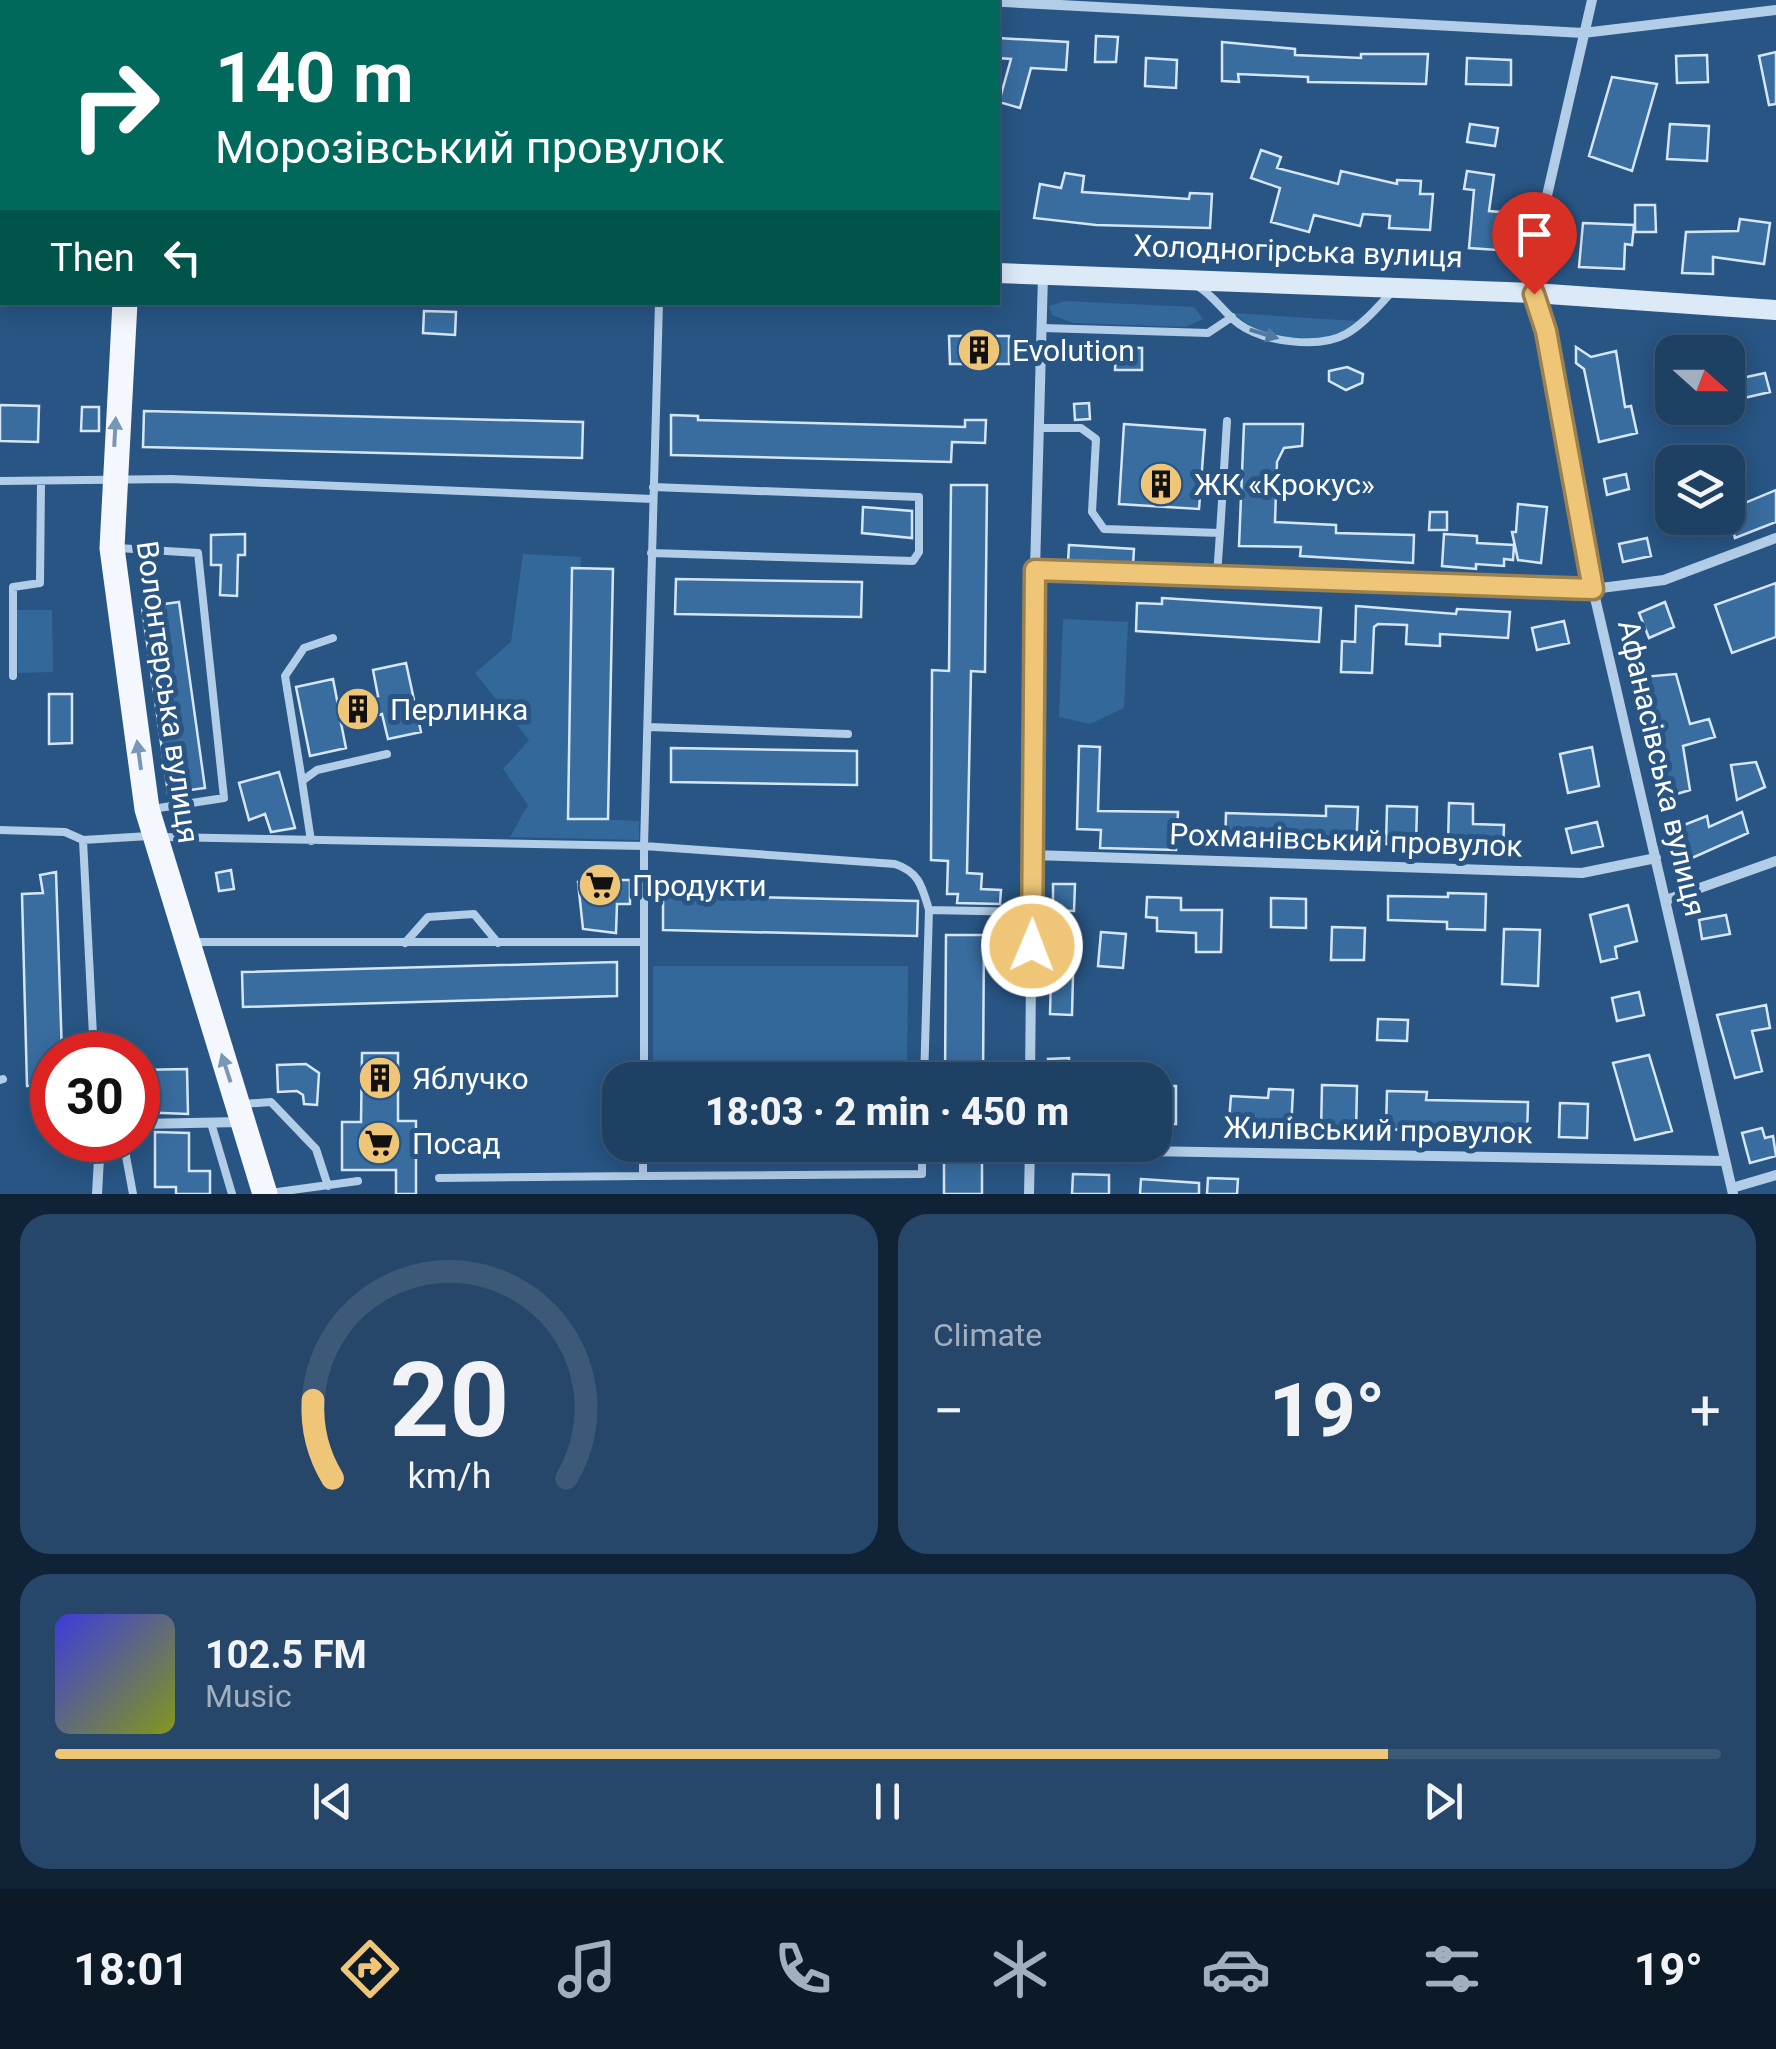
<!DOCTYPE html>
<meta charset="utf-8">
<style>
:root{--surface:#1e4063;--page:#264769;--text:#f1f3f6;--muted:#a1afbe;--line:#3c5978;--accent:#efc678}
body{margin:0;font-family:Roboto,sans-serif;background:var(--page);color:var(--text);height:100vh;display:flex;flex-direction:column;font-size:38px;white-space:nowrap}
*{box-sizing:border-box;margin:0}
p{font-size:32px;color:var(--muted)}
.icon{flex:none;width:55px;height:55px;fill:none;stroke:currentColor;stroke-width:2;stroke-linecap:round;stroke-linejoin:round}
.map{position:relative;height:1194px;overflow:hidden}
.panel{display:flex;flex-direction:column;gap:20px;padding:20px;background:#102336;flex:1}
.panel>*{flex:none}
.guide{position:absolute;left:0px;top:0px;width:1000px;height:305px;box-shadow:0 5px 25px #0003,0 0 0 2px var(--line);background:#00695c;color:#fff;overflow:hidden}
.needle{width:65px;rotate:111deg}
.controls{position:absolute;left:1655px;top:335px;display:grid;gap:20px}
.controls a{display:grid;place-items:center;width:90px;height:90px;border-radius:20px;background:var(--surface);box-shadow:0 5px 25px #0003,0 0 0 2px var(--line);font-size:50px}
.speed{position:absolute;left:30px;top:1032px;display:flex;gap:20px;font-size:50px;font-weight:700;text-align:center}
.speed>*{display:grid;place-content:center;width:130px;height:130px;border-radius:50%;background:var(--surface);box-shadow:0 5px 25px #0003,0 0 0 2px var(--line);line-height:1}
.speed .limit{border:15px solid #d22;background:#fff;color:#111}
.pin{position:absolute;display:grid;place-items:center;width:85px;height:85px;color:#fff;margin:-102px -42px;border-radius:50% 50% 50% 0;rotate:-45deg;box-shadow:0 0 10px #0007}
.pin .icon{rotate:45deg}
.me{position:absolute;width:110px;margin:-55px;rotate:1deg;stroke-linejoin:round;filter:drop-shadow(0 0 8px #0008)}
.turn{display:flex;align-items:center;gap:35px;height:210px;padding:0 50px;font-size:45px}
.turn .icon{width:130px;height:130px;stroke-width:2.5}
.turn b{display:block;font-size:70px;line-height:85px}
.then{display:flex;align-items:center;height:95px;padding:0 50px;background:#0003;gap:20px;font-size:38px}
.big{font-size:75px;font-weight:800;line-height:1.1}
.panel .card{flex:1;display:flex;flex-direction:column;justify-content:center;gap:15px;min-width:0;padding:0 35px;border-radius:30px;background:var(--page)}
.panel .dial{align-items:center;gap:0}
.dial svg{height:260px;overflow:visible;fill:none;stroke:var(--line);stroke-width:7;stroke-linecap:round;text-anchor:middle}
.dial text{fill:var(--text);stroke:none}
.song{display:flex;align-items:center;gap:30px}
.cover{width:120px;height:120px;border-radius:15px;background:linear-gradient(135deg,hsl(240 70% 55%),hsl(70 70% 35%))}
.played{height:10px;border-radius:5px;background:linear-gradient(90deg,var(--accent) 80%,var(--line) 80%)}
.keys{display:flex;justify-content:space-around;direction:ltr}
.heat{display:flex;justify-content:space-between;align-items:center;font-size:55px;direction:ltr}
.panel .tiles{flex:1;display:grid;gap:20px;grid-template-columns:1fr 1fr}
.card:last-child{grid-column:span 2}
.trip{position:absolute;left:602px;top:1062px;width:570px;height:100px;border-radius:30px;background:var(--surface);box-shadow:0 5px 25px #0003,0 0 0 2px var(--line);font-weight:800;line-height:100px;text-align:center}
.dock{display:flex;height:160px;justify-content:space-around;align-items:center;background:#0c1a28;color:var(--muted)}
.dock .icon{width:70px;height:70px}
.dock .active{color:var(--accent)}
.dock b{font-size:45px;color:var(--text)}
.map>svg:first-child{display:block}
.green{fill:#33689b}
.building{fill:#396da0;stroke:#d5e6f6;stroke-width:2.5}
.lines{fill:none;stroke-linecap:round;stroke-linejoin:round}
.service{stroke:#b2cde7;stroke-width:8}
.minor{stroke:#b2cde7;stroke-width:10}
.tertiary{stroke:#b2cde7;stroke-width:18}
.secondary{stroke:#dce9f7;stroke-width:20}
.primary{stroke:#f4f8fe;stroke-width:25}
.oneway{fill:#5179a2}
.oneway2{fill:#7a96b5}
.route-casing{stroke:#9b814e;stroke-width:25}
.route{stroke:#efc678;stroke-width:18}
.labels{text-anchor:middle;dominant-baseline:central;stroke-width:10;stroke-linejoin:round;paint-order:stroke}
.street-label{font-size:30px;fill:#fff;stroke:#285584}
.poi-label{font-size:30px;fill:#fff;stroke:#285584;text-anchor:start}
</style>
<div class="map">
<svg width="1776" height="1194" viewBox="0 0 1776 1194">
<rect width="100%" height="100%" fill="#285584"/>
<path class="green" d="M 1065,301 L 1194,307 L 1203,319 L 1186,327 L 1073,323 L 1052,315 L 1049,306 Z
M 1233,313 L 1357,321 L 1334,339 L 1264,336 Z
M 523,554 L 581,557 L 568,818 L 639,821 L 639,840 L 510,837 L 528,805 L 503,769 L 529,740 L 475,673 L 511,642 Z
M 17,610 L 52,610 L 53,672 L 18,673 Z
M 1063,619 L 1128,622 L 1124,708 L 1090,724 L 1059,717 Z
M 653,966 L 908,966 L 907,1080 L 653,1080 Z
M 652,1145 L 906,1145 L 906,1159 L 652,1163 Z"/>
<path class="building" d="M 1096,36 L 1118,37 L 1116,62 L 1095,62 Z
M 998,38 L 1068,42 L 1066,70 L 1031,68 L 1020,108 L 999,102 L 1011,59 L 998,58 Z
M 1222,42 L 1295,49 L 1295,55 L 1361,58 L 1361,54 L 1428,54 L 1426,84 L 1308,82 L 1308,77 L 1238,74 L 1239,82 L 1222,81 Z
M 1776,52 L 1776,104 L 1769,105 L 1759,56 Z
M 1707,55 L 1708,82 L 1677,83 L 1676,56 Z
M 1146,58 L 1177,60 L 1176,88 L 1145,86 Z
M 1467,58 L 1511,60 L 1511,85 L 1466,84 Z
M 1612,77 L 1657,84 L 1632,171 L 1589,156 Z
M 1470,124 L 1498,128 L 1495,146 L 1467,142 Z
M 1670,124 L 1709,126 L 1707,161 L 1667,159 Z
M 1261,150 L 1281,157 L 1277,168 L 1338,184 L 1341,171 L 1397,184 L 1397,180 L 1421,181 L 1420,194 L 1433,194 L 1430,230 L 1389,228 L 1390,216 L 1363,214 L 1360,226 L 1314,215 L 1309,232 L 1271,222 L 1280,188 L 1251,178 Z
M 1467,171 L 1494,175 L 1489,211 L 1500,212 L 1497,250 L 1469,248 L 1474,190 L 1464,189 Z
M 1065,173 L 1084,176 L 1082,192 L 1189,199 L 1190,193 L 1212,194 L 1210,228 L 1096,225 L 1034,218 L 1040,184 L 1061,188 Z
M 1635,205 L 1655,205 L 1656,232 L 1635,232 Z
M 1740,219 L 1770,223 L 1764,264 L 1713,257 L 1713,274 L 1682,273 L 1686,232 L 1738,231 Z
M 1583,223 L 1634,225 L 1632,245 L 1625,244 L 1624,269 L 1579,267 Z
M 424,311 L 456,312 L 455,335 L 423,333 Z
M 949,336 L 1009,336 L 1009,364 L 950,364 Z
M 1116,347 L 1142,348 L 1142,370 L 1115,370 Z
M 1576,347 L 1591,357 L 1616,351 L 1625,407 L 1631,406 L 1637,433 L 1599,442 L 1584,369 L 1576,363 Z
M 1347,367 L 1363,374 L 1362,383 L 1346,390 L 1329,381 L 1329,371 Z
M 1765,373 L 1770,392 L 1731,401 L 1728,381 Z
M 1089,403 L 1090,419 L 1075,420 L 1074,404 Z
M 0,405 L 39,406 L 38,442 L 0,441 Z
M 82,407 L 99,407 L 99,431 L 81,431 Z
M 144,411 L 583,422 L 582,458 L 143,447 Z
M 671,415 L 698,416 L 698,420 L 965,427 L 965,420 L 986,420 L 985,443 L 952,442 L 951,462 L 671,455 Z
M 1124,424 L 1205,430 L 1199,509 L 1119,504 Z
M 1244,424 L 1303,424 L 1302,446 L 1284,448 L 1277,462 L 1275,522 L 1336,525 L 1336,533 L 1414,535 L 1413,563 L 1300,556 L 1301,547 L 1239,546 Z
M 1626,474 L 1629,489 L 1607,495 L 1604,479 Z
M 951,485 L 987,485 L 985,672 L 971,671 L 967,873 L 982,874 L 981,889 L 1001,890 L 1000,904 L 957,903 L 958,894 L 947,894 L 948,861 L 931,860 L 932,670 L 949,671 Z
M 1776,490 L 1776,522 L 1735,538 L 1728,510 Z
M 1518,504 L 1547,507 L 1541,563 L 1518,560 L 1512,532 L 1516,532 Z
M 863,507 L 912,511 L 912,538 L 862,533 Z
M 1430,512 L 1447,512 L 1447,530 L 1429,530 Z
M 245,534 L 245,555 L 238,555 L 237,596 L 220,595 L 221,565 L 211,565 L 211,535 Z
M 1444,534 L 1477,536 L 1477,543 L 1514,545 L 1513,560 L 1504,559 L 1504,566 L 1476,564 L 1476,569 L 1442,566 Z
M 1647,538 L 1651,556 L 1623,562 L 1619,544 Z
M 1069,545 L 1134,549 L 1133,565 L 1068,562 Z
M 572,568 L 613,569 L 608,819 L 568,819 Z
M 676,579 L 862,582 L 861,617 L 675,614 Z
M 1776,583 L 1776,637 L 1732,653 L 1715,605 Z
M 1162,598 L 1321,608 L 1319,642 L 1136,631 L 1137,603 L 1162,604 Z
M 179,602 L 205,788 L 168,793 L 142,607 Z
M 1665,602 L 1674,627 L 1649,638 L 1639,613 Z
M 1356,606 L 1456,614 L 1457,609 L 1510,612 L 1508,638 L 1440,634 L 1440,646 L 1406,644 L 1407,625 L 1378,624 L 1374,627 L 1372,673 L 1341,672 L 1342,641 L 1355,642 Z
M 1564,621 L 1569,643 L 1537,650 L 1532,628 Z
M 406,663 L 421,732 L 388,739 L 382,714 L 341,723 L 346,748 L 310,756 L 296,687 L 333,679 L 338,705 L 378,696 L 373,670 Z
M 1676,674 L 1690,724 L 1709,719 L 1715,737 L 1683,746 L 1690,790 L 1667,797 L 1645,702 L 1651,701 L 1642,677 Z
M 49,694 L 72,694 L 72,743 L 49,744 Z
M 1079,746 L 1100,747 L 1098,811 L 1178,812 L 1176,850 L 1100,848 L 1101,830 L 1077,829 Z
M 1592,747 L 1599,786 L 1568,793 L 1560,754 Z
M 671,748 L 857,751 L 857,785 L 671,782 Z
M 1756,762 L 1765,787 L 1737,800 L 1731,765 Z
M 279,772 L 295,828 L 271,832 L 265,814 L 249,820 L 239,783 Z
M 1449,803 L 1473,804 L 1473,824 L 1504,825 L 1503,854 L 1482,853 L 1483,846 L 1448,845 Z
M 1326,806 L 1358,807 L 1356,848 L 1225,846 L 1226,813 L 1326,816 Z
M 1387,806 L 1417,807 L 1416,845 L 1386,844 Z
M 1742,812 L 1748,833 L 1683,862 L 1671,830 L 1707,816 L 1709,827 Z
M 1597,822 L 1603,846 L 1572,853 L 1566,829 Z
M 231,870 L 234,889 L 219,891 L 216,873 Z
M 56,872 L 62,1055 L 52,1055 L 52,1085 L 27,1086 L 22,894 L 43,893 L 40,875 Z
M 613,880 L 630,880 L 630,904 L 617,904 L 616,933 L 583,929 L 578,882 Z
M 1053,884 L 1075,884 L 1074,911 L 1053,910 Z
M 1448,893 L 1486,894 L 1485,930 L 1447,929 L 1447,922 L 1388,920 L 1388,896 L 1448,897 Z
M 663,895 L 918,901 L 917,936 L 663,930 Z
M 1147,897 L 1181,898 L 1181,910 L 1222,910 L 1221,952 L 1196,952 L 1196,933 L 1157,931 L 1157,918 L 1146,917 Z
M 1271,898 L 1306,899 L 1306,928 L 1271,927 Z
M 1628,905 L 1637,941 L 1615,947 L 1617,958 L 1601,962 L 1590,915 Z
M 1726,915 L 1730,934 L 1702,939 L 1699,920 Z
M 1332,927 L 1365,928 L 1364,960 L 1331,960 Z
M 1504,929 L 1540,930 L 1538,986 L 1502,984 Z
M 1101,932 L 1126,934 L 1123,968 L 1098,966 Z
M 946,935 L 984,935 L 983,1080 L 945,1080 Z
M 1052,936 L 1074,936 L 1072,1015 L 1050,1014 Z
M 617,962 L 617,996 L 243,1007 L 242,972 Z
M 1639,992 L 1644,1015 L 1617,1021 L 1612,998 Z
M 1766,1005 L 1770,1028 L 1752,1031 L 1762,1071 L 1735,1078 L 1717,1015 Z
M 1378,1019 L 1408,1020 L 1407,1041 L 1377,1040 Z
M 362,1053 L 398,1053 L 398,1121 L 416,1121 L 416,1194 L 396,1194 L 396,1170 L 342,1170 L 342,1122 L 361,1122 Z
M 1649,1055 L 1672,1131 L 1635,1140 L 1613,1063 Z
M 1069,1058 L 1069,1080 L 1049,1080 L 1048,1059 Z
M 306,1064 L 319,1073 L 317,1105 L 304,1104 L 303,1095 L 297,1091 L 278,1092 L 277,1065 Z
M 1105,1064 L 1135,1065 L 1135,1080 L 1104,1080 Z
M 187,1069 L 188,1114 L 138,1112 L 138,1070 Z
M 1322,1085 L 1357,1086 L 1356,1133 L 1321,1132 Z
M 1155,1086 L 1176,1086 L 1176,1124 L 1155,1124 Z
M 1269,1089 L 1293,1090 L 1291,1130 L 1238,1127 L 1238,1121 L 1229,1121 L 1231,1096 L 1268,1098 Z
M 1387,1091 L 1427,1092 L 1426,1100 L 1528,1102 L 1527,1136 L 1386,1129 Z
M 1560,1103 L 1588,1104 L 1587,1138 L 1559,1137 Z
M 1762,1128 L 1765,1138 L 1773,1136 L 1776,1156 L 1750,1163 L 1742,1133 Z
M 155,1132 L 189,1133 L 189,1171 L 210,1171 L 210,1194 L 176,1194 L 176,1187 L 155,1187 Z
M 944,1145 L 982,1145 L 982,1194 L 944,1194 Z
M 1073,1174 L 1109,1175 L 1109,1194 L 1072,1194 Z
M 1208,1178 L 1238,1179 L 1237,1194 L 1207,1194 Z
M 1141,1179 L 1199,1183 L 1199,1194 L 1140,1194 Z"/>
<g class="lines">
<path class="service" d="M 64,0 L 70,2
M 137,2 L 138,0
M 233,2 L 234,0
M 413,2 L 414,0
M 0,73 L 2,74
M 1199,287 C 1215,297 1224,313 1239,324 C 1264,342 1319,349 1346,334 C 1364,324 1379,305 1393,291
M 1043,328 L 1208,333 L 1232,317
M 1039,428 L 1081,428 L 1096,439 L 1092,512 L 1104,529 L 1220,533 L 1227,421
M 0,481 L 171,479 L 653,499
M 118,548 L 198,553 L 224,798 L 152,809
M 651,553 L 913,561 L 919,552 L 919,497 L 653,487
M 1217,575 L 1220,533
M 13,676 L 13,587 L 40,583 L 41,482
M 648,727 L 848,734
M 302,781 L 285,676 L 304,648 L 333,638
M 0,830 L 65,832 L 83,840 L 149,836
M 163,837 L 644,846 L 895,864 C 919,872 922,886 929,910
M 83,840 L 94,1055
M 311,841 L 302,781 L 317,770 L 387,754
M 194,942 L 644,942
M 405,943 L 428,917 L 474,914 L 498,943
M 0,1080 L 3,1079
M 644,1080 L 644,846 L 659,302
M 924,1080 L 929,910 L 1032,912
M 242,1104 L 271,1102 L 316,1149 L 328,1186
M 211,1123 L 232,1194
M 123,1140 L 133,1194
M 643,1145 L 643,1176 L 922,1174 L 922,1145
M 439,1178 L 643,1176
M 270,1193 L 358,1181"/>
<path class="minor" d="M 967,0 L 1583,33 L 1776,10
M 1592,0 L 1537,239 L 1534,293 L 1546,331 L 1593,589 L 1733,1194
M 1035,570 L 1593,589 L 1664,580 L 1776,538
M 1033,855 L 1582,873 L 1656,858
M 1669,899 L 1776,861
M 1030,1080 L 1035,570 L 1043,275
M 138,1124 L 242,1122
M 1030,1149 L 1725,1161
M 1732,1188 L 1776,1175
M 97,1194 L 100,1140
M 1029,1194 L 1030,1146"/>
<path class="tertiary" d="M 533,2 L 534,0"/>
<path class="secondary" d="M 998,273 L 1534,293 L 1776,310"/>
<path class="primary" d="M 0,250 L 2,250
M 125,302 L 112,548 L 147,809 L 265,1194"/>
</g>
<defs><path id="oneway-solid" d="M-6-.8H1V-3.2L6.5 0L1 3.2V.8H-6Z" transform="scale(2.5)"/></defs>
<use class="oneway" href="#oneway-solid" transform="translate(1264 334) rotate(17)"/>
<g class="oneway2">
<use href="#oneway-solid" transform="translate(115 432) rotate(-87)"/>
<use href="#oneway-solid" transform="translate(139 755) rotate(-98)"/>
<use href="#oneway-solid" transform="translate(226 1068) rotate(-108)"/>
</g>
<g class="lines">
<g class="route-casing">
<path id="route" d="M 1032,946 L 1035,570 L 1593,589 L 1546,331 L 1534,294"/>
</g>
<use href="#route" class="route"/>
</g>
<defs>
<g id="building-disc" transform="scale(2.25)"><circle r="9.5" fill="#efc678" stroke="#285584"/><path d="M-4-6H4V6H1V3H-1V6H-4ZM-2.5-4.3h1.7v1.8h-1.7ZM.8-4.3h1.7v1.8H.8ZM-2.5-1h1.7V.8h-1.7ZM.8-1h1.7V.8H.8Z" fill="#111"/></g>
<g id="supermarket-disc" transform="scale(2.25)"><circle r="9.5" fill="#efc678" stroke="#285584"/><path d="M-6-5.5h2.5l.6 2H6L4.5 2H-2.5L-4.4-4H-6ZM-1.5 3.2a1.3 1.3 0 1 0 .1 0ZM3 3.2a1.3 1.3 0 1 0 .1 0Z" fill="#111"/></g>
</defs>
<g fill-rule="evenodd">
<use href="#building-disc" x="979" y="350"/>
<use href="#building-disc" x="1161" y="484"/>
<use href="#building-disc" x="358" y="709"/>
<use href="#supermarket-disc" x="600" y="885"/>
<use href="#building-disc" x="380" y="1078"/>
<use href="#supermarket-disc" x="379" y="1143"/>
</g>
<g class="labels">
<g class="street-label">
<text transform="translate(1298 251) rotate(2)">Холодногірська вулиця</text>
<text transform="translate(168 692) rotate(82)">Волонтерська вулиця</text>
<text transform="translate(1662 768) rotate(77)">Афанасівська вулиця</text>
<text transform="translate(1346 840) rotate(2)">Рохманівський провулок</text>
<text transform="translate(1378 1130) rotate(1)">Жилівський провулок</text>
</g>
<g class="poi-label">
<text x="1012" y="350">Evolution</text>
<text x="1194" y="484">ЖК «Крокус»</text>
<text x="390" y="709">Перлинка</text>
<text x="632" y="885">Продукти</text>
<text x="412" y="1078">Яблучко</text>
<text x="412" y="1143">Посад</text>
</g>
</g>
</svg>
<div class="controls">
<a><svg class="needle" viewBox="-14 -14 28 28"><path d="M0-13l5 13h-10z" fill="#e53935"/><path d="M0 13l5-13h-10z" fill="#a1afbe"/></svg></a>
<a><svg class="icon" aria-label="layers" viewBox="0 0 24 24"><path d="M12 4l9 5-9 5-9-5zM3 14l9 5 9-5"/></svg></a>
</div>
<div class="speed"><div class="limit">30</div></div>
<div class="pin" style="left:1534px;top:294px;background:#d93025"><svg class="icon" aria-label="arrive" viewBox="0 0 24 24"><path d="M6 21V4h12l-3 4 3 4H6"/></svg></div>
<svg class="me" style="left:1032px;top:946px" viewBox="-20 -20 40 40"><circle r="17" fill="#efc678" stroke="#fff" stroke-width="3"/><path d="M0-11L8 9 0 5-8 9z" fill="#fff"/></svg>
<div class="trip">18:03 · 2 min · 450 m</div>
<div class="guide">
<div class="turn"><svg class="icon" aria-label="right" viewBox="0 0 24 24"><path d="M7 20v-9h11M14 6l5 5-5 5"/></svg><div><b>140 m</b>Морозівський провулок</div></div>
<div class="then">Then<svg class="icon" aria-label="left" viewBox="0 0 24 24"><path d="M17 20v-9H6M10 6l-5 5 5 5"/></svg></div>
</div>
</div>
<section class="panel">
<div class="tiles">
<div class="card dial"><svg viewBox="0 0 100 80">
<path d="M14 69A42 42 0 1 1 86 69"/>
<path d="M14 69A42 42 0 0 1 8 45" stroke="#efc678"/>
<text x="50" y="56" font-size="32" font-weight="700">20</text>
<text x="50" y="72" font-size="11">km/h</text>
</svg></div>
<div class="card"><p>Climate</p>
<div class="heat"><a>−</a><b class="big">19°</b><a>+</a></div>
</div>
<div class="card">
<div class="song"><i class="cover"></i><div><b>102.5 FM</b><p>Music</p></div></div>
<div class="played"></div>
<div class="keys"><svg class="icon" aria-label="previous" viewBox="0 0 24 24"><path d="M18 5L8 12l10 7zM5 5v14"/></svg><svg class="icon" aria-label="pause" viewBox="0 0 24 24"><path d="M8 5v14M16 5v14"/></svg><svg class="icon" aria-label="next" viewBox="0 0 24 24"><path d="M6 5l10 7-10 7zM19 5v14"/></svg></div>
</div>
</div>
</section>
<nav class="dock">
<b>18:01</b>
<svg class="icon active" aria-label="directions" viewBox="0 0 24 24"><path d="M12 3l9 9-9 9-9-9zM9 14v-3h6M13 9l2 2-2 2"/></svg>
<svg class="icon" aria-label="music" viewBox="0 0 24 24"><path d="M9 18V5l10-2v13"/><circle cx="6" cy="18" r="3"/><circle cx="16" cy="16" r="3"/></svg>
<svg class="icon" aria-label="phone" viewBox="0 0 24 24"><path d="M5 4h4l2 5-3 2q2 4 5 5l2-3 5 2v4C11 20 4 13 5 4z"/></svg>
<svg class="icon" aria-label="climate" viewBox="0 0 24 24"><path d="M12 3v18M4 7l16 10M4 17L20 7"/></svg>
<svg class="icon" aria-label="car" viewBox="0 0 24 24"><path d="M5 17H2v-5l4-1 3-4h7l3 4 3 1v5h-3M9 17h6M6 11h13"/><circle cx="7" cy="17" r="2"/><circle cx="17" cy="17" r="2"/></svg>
<svg class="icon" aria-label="filters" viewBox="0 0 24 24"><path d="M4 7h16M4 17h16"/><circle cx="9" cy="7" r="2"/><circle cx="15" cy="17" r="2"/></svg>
<b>19°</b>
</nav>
